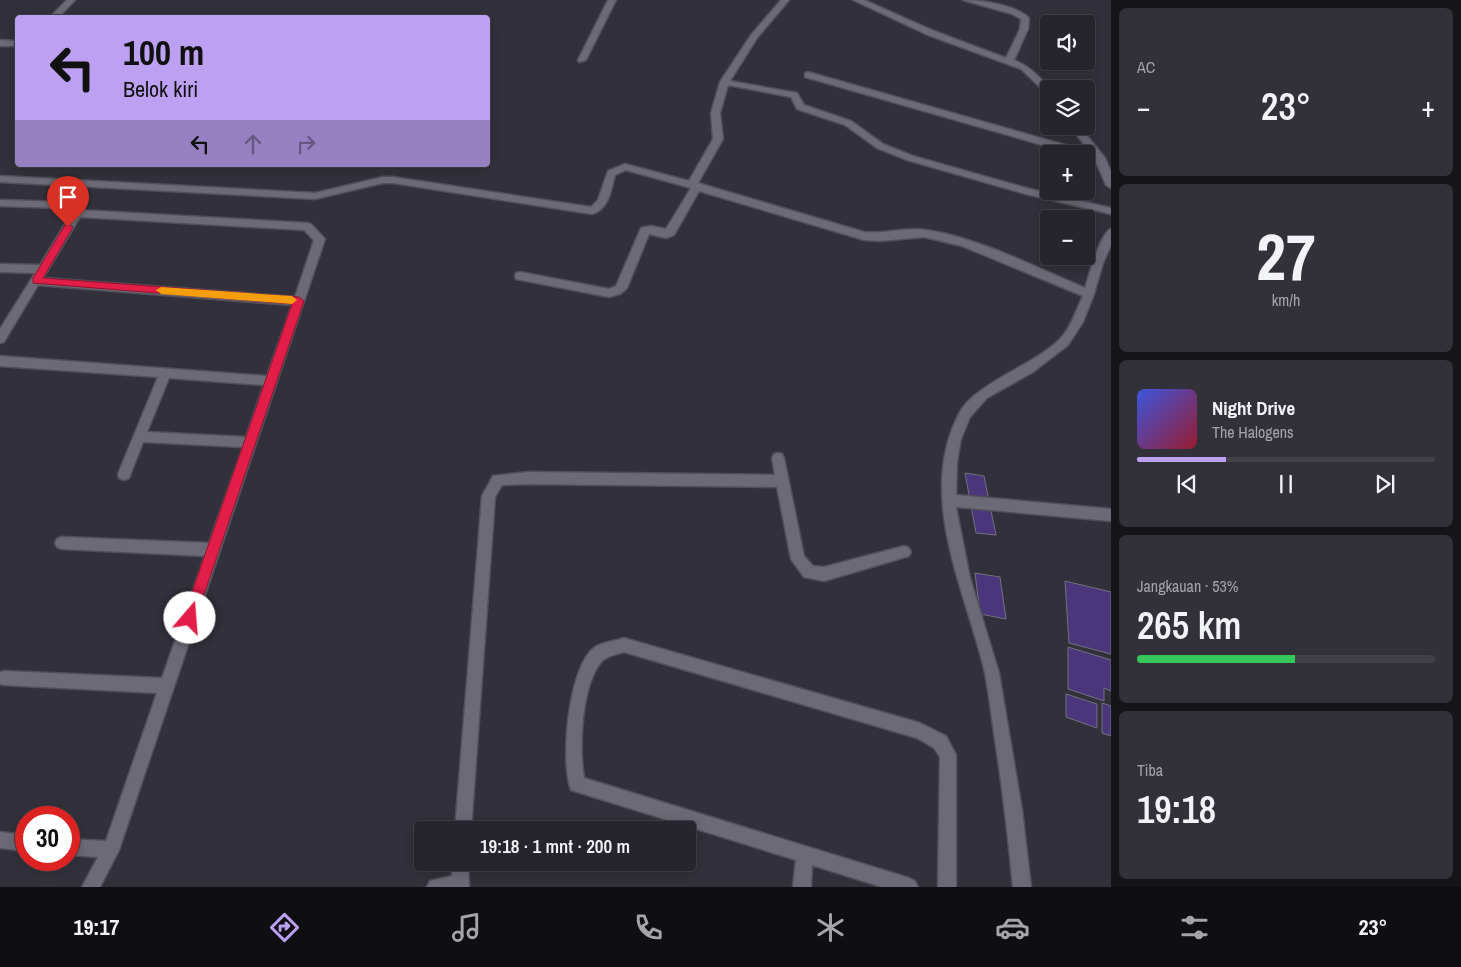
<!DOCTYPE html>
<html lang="id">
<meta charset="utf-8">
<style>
:root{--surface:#26242c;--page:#323038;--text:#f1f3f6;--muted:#a4a4a9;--line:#424148;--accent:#bca0f2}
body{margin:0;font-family:"Archivo Narrow",sans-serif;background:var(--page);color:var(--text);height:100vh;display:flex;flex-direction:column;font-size:19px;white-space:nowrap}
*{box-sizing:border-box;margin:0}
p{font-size:16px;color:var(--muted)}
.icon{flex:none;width:28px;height:28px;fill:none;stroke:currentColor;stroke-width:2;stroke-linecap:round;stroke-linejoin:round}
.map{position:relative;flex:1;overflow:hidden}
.details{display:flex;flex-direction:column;gap:8px;padding:8px;background:#151418;width:350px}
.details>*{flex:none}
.top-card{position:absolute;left:15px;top:15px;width:475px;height:152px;border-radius:5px;box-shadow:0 2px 12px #0003,0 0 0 1px var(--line);background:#bca0f2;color:#111;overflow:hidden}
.fabs{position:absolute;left:1040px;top:15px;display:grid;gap:10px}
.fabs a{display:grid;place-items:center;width:55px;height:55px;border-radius:5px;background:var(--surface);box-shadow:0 2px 12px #0003,0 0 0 1px var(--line);font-size:25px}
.speed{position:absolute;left:15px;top:806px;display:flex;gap:10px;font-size:25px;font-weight:700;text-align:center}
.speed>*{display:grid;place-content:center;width:65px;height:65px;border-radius:50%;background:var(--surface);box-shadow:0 2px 12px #0003,0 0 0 1px var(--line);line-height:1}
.speed .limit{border:8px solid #d22;background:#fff;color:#111}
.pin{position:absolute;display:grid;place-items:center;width:42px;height:42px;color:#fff;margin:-51px -21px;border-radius:50% 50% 50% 0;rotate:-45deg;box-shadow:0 0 5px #0007}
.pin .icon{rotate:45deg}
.me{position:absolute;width:55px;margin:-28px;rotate:18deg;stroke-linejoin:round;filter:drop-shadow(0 0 4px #0008)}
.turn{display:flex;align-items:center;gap:18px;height:105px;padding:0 25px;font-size:22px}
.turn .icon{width:65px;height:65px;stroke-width:2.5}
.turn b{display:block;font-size:35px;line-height:42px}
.lanes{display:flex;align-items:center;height:48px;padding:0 25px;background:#0003;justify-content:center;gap:25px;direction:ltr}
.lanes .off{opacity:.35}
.big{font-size:38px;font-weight:600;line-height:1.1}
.details .tile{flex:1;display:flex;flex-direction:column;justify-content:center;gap:8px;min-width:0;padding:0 18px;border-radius:8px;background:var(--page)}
.details .dial{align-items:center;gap:0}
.dial b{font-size:65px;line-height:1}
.song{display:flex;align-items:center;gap:15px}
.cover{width:60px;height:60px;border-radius:8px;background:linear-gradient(135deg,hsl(230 70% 55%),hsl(350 70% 35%))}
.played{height:5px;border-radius:2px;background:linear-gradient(90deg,var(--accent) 30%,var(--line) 30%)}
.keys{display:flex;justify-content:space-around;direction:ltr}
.heat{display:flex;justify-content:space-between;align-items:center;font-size:28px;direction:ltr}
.charge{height:8px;border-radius:4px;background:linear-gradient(90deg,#34c759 53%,var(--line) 0)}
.trip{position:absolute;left:414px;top:821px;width:282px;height:50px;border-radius:5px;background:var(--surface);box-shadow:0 2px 12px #0003,0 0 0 1px var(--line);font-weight:600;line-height:50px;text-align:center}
.dock{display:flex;height:80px;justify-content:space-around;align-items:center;background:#0f0e12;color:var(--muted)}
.dock .icon{width:35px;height:35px}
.dock .selected{color:var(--accent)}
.dock b{font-size:22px;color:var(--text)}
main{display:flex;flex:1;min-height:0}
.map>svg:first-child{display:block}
.building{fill:#4a377b;stroke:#73717d}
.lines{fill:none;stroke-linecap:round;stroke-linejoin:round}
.minor-casing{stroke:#514f58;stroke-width:3}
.minor{fill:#6c6a76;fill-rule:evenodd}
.route{fill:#e11d48;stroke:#92132f}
.slow{fill:#f59e0b}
</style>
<main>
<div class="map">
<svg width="1111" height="887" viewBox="0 0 1111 887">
<rect width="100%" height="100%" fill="#32303a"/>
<path class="building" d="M 965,473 L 984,476 L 996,535 L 976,533 Z
M 975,573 L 1000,577 L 1006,619 L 980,614 Z
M 1065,581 L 1111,592 L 1111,654 L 1069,643 Z
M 1068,647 L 1111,660 L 1111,691 L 1104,688 L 1104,701 L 1068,689 Z
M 1066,694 L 1097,704 L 1097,728 L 1066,717 Z
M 1102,703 L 1111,706 L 1111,736 L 1102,733 Z"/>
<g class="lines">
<g class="minor-casing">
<path id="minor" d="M 67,0 L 75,0 L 58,18 L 49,18 Z
M 608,0 L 616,0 L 586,60 L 579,62 L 578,60 Z
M 781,0 L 789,0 L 757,38 L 730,81 L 797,93 L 804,105 L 851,121 L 883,144 L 913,156 L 1026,188 L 1111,208 L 1111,214 L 1026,194 L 907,160 L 877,148 L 845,125 L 797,109 L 791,97 L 728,85 L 720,113 L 723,139 L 698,183 L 864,232 C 884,234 908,227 926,230 C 977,237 1037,268 1085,288 C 1089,276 1100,233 1111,229 L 1111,245 L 1103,263 L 1094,294 L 1083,322 L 1068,345 L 1033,372 L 987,398 L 970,417 L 961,439 L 957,462 L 956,495 L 1111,509 L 1111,521 L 956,507 L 970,578 L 999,673 L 1022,810 L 1031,887 L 1013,887 C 1008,835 1002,784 994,733 C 991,713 989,693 985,673 C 966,591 915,495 960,412 C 975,384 1034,365 1060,339 C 1071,328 1076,310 1083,296 L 962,246 L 924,237 L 880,241 L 864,240 L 699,191 L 674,235 L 666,238 L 649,234 L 627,288 L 620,294 L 609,297 L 516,279 L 515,276 L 516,273 L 520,272 L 609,289 L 616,286 L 641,228 L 651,226 L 666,229 L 691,188 L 626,170 L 615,175 C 611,190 609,209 592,214 L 393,183 L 383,183 L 315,199 L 0,182 L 0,176 L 315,193 L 383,177 L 393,177 L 591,207 L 598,200 L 608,171 L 625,164 L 689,181 L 713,139 L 711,113 L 720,82 L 751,35 Z
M 853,0 L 864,0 L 934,31 L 1006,58 L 1020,29 L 1021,19 L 1012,14 L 963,0 C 981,0 1016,5 1029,18 L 1028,29 L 1014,60 C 1029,66 1039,76 1050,89 L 1049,96 L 1021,69 L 928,35 Z
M 0,40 L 18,41 L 18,46 L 0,46 Z
M 808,72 L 1090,152 L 1070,126 L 1079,126 L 1105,158 L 1111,172 L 1111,188 L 1106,185 L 1095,160 L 1086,157 L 1086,154 L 1074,154 L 805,77 L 805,73 Z
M 0,200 L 63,202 L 79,210 L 307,223 L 311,224 L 325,239 L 119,850 L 100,887 L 82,887 L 98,857 L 69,855 L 69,839 L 106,841 L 157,693 L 4,685 L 0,684 L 0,672 L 4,671 L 162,678 L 205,556 L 62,549 L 57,547 L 55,543 L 57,539 L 62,537 L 209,543 L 243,447 L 143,442 L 129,478 L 124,480 L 119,478 L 118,474 L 158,377 L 0,366 L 0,356 L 267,376 L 292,305 L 38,285 L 4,342 L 0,343 L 0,329 L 35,273 L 0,272 L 0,264 L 40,265 L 71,214 L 61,208 L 0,206 ZM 80,217 L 304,230 L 314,240 L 295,297 L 43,278 ZM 169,378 L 264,385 L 246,437 L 147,432 Z
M 778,453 L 782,454 L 784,458 L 804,556 L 813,566 L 824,567 L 904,546 L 909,548 L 911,552 L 909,556 L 824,581 L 804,577 L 791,559 L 777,487 L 529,484 L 502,485 L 495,497 L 471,830 L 455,830 L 482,496 L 493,476 L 529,472 L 775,475 L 772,458 L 774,454 Z
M 624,638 L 920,723 L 946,736 L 956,755 L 956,887 L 938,887 L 940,757 L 934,748 L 917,738 L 624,652 C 618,654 607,656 602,661 C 581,685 579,748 584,778 L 909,878 L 915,881 L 918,887 L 882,887 L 812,865 L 811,887 L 793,887 L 796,860 L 571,790 C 560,762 568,666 595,647 C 603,642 615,641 624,638 Z
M 0,832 L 26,835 L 26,851 L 0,848 Z
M 452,862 L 468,862 L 469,887 L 427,887 L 430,881 L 452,876 Z"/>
</g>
<use href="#minor" class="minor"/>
</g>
<path class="route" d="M 68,224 L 73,227 L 43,278 L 299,297 L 304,301 L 196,618 L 194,623 L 190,625 L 185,623 L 183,618 L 292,304 L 33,283 L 33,278 L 65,225 Z"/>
<path class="slow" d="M 161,287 L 292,296 L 297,300 L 292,304 L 161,294 L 156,290 Z"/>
</svg>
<div class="fabs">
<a><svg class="icon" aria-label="sound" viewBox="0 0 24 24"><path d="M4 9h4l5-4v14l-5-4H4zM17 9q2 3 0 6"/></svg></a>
<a><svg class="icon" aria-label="layers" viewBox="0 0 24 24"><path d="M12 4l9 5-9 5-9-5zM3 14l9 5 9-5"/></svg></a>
<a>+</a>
<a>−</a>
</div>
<div class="speed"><div class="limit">30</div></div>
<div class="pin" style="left:68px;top:227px;background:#d93025"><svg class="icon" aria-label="arrive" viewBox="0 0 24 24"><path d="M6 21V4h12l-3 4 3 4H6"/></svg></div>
<svg class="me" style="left:190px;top:618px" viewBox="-20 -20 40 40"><circle r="19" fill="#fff"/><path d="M0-13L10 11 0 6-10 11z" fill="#e11d48"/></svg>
<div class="trip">19:18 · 1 mnt · 200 m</div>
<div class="top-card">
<div class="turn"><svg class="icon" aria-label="left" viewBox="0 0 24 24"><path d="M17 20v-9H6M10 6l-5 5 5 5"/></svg><div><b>100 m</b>Belok kiri</div></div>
<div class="lanes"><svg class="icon" aria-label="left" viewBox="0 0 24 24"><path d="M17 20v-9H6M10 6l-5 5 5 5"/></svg><svg class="icon off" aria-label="ahead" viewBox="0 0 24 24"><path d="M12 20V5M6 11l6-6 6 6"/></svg><svg class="icon off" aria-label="right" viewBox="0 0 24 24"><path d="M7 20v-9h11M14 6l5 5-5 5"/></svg></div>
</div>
</div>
<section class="details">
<div class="tile"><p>AC</p>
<div class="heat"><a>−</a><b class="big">23°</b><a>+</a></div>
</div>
<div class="tile dial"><b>27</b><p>km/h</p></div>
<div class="tile">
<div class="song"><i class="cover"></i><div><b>Night Drive</b><p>The Halogens</p></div></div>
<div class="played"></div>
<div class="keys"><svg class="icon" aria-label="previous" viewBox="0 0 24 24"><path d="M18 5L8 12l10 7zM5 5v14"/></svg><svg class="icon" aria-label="pause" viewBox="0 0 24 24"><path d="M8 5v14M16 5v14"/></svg><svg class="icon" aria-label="next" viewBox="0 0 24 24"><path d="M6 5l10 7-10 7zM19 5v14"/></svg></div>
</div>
<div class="tile"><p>Jangkauan · 53%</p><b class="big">265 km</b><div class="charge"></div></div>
<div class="tile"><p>Tiba</p><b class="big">19:18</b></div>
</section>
</main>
<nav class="dock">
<b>19:17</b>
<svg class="icon selected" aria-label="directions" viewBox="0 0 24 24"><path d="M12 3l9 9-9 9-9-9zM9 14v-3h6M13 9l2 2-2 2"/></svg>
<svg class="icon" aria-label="music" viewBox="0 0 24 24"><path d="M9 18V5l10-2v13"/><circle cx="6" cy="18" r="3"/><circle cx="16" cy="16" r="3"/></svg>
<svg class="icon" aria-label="phone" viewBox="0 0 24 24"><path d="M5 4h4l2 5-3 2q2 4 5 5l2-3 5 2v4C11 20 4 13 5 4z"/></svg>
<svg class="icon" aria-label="climate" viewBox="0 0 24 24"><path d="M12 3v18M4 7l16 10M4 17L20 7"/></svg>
<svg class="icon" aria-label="car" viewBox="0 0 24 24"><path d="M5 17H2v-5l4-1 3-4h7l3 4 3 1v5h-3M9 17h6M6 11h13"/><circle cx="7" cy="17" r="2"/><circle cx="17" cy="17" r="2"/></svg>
<svg class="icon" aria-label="filters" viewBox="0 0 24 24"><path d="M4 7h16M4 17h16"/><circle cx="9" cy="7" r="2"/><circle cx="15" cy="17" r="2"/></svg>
<b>23°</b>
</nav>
